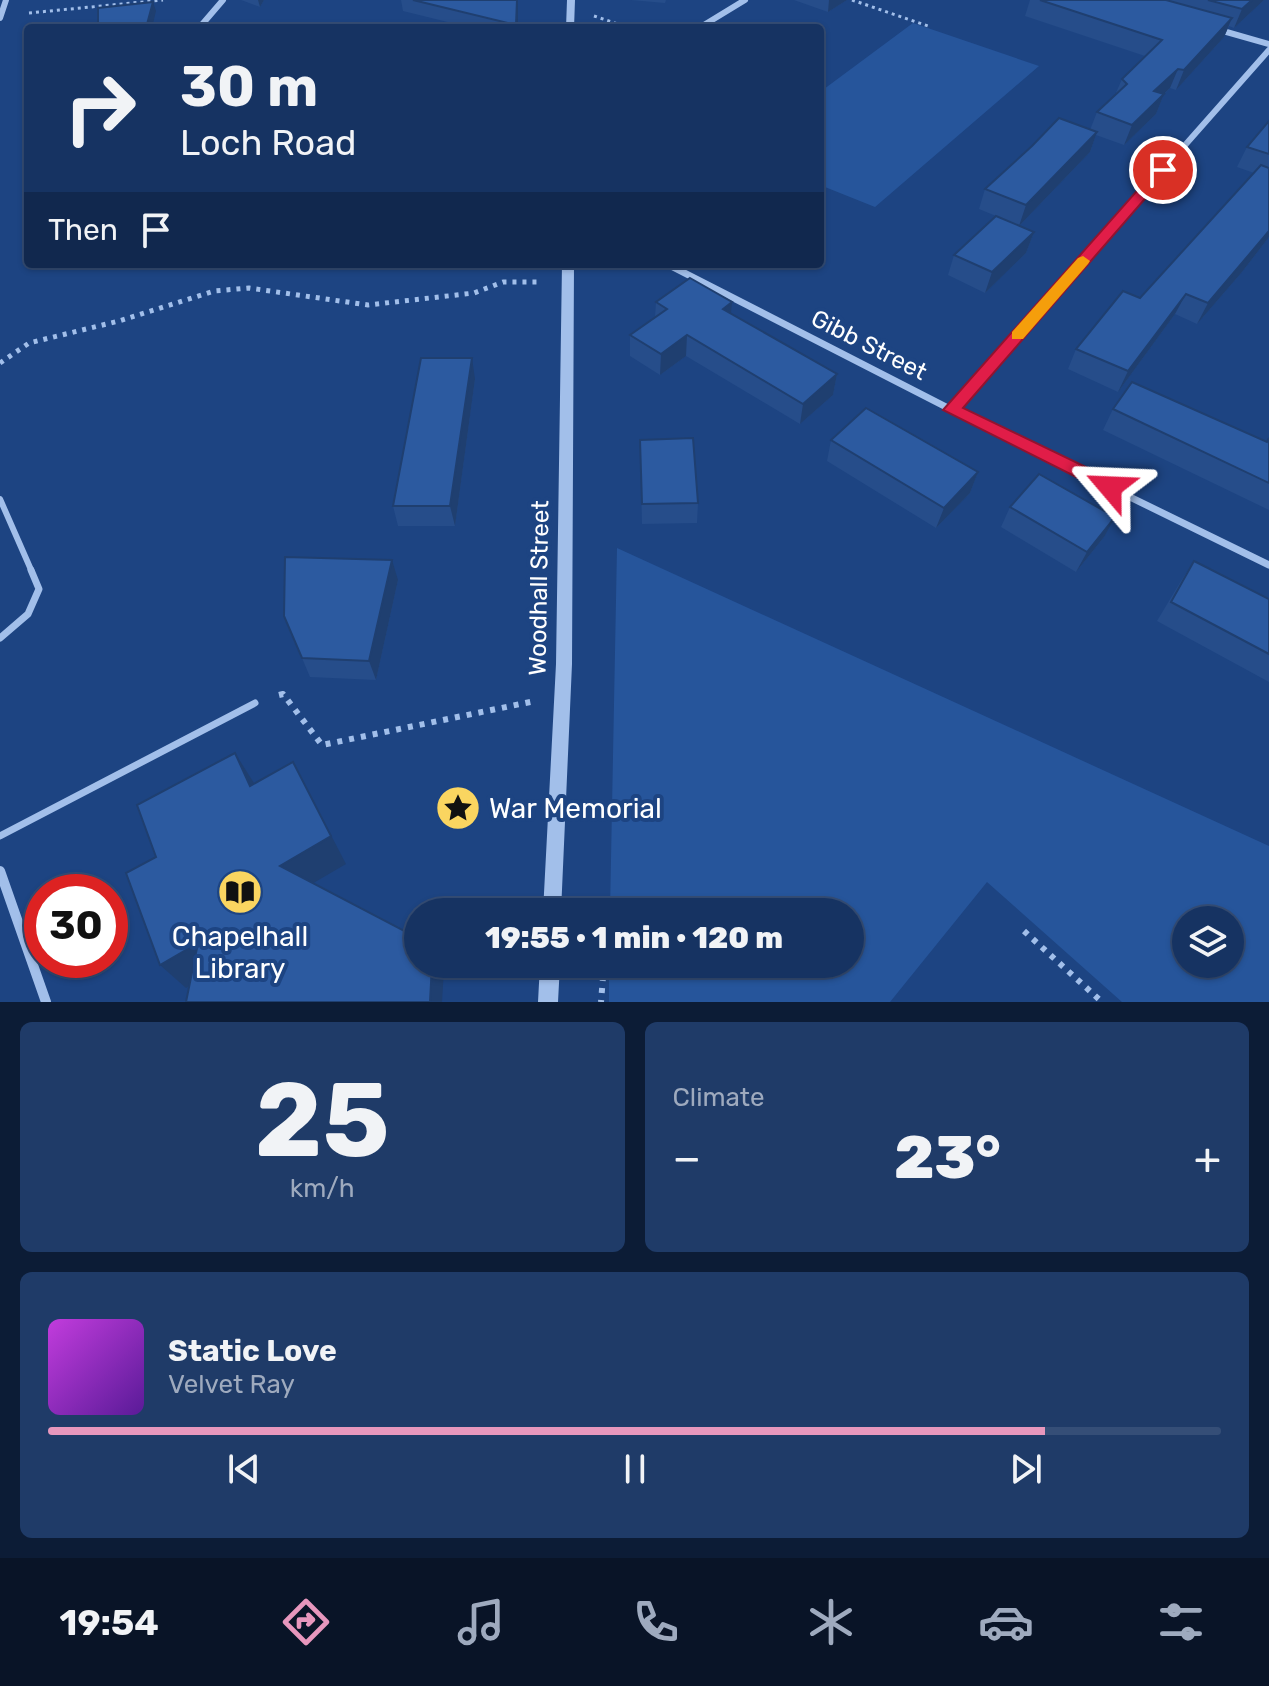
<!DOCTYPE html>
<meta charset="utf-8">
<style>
:root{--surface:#163362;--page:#1f3b68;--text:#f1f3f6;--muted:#9eaabe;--line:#354e77;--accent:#e797bd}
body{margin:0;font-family:Rubik,sans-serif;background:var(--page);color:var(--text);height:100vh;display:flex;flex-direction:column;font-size:30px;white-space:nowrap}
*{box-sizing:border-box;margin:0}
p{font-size:26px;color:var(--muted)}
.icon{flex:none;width:44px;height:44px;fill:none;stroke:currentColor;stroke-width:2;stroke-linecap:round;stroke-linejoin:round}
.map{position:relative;height:1002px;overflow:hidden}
.drawer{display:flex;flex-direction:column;gap:20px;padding:20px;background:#0c1c36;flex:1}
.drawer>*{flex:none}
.top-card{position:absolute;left:24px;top:24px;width:800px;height:244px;border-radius:8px;box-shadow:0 2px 6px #0004,0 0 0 2px var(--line);background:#163362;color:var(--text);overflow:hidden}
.buttons{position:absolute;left:1172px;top:906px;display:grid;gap:16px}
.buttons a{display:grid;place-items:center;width:72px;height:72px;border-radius:50%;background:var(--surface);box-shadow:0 2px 6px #0004,0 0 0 2px var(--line);font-size:40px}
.speed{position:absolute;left:24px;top:874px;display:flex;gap:16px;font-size:40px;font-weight:700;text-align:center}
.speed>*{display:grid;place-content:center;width:104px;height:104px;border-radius:50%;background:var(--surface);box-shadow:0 2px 6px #0004,0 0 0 2px var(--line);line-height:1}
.speed .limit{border:12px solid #d22;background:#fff;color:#111}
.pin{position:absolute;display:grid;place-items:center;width:68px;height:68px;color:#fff;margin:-34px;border:4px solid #fff;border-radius:50%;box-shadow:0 2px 8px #0007}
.me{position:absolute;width:88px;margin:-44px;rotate:296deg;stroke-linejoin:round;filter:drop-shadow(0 0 6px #0008)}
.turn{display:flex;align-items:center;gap:28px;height:168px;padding:0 24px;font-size:36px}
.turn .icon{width:104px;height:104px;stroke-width:2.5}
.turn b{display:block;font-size:56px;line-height:68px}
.then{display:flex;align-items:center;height:76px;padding:0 24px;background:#0003;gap:16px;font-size:30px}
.big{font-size:60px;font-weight:800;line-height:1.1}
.drawer .tile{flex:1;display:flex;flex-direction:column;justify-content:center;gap:12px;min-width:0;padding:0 28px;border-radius:12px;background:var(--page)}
.drawer .dial{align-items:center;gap:0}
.dial b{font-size:104px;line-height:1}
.song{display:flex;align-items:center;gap:24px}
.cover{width:96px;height:96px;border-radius:12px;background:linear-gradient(135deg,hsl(290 70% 55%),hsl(270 70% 35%))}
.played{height:8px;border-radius:4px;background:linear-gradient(90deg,var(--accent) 85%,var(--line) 85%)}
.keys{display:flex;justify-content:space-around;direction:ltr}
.heat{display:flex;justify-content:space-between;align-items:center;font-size:44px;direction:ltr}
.drawer .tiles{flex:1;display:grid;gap:20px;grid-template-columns:1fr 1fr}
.tile:last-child{grid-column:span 2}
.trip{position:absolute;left:404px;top:898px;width:460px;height:80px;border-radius:40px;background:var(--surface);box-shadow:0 2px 6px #0004,0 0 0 2px var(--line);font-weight:800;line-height:80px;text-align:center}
.dock{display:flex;height:128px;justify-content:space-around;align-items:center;background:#091427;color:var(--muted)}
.dock .icon{width:56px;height:56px}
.dock .selected{color:var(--accent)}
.dock b{font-size:36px;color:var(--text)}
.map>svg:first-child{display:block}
.green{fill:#26559b;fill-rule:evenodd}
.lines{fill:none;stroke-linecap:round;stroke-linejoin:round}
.path-far2{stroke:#a2bfea;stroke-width:3;stroke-dasharray:3 4;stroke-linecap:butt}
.path-far1{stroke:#a2bfea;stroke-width:5;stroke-dasharray:4 6;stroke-linecap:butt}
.path{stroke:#a2bfea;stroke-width:6;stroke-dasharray:5 7;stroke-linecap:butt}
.service-far1{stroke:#a2bfea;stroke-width:6}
.service{stroke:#a2bfea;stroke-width:7}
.minor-far2{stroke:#a2bfea;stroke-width:6}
.minor-far1{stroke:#a2bfea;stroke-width:7}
.minor{stroke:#a2bfea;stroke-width:10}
.tertiary{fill:#a2bfea;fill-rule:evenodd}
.wall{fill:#264d8a}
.shaded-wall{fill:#1f3f70}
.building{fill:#2c5aa0;stroke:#1f3f70;stroke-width:2}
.route{fill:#e11d48;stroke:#92132f;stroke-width:2}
.slow{fill:#f59e0b}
.labels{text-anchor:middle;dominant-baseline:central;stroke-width:8;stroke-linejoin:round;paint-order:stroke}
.street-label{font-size:24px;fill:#fff;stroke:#1d4482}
.near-poi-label{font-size:28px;fill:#fff;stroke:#1d4482;text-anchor:start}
</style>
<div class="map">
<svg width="1269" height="1002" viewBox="0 0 1269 1002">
<rect width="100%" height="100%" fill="#1d4482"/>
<path class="green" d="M 913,23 L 1039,66 L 875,207 L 820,185 L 820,92 Z
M 617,548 L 1269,846 L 1269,1002 L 1122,1002 L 987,882 L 890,1002 L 609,1002 L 609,964 L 850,964 L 850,912 L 610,912 ZM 1186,920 L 1230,920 L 1230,964 L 1186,964 Z"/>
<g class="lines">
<path class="path-far2" d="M 852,0 L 928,26
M 29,13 L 163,0
M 594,16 L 624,26 L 678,25"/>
<path class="path-far1" d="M 0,363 L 29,343 L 119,321 L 214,291 L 249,288 L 368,305 L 474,293 L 503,282 L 541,282"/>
<path class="path" d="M 279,695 L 283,694 L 322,745 L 535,701
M 1024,931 L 1102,1002
M 578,977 L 603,977 L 601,1002"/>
<path class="service-far1" d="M 0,499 L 32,572"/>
<path class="service" d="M 0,638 L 28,614 L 39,589 L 31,570
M 0,836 L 255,703"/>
<path class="minor-far2" d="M 0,18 L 6,0
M 199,28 L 223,0
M 699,28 L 745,0
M 1216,29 L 1269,44
M 1096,246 L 1269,50"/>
<path class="minor-far1" d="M 667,264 L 952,410 L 1269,565
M 952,410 L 1098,244"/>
<path class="minor" d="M 0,871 L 46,1002"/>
<path class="tertiary" d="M 567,0 L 575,0 L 574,28 L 566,28 Z
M 562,264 L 574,264 L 572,664 L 561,912 L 543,912 L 556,664 Z
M 540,964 L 560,964 L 558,1002 L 538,1002 Z"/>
</g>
<path class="wall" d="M 241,0 L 264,0 L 260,7 Z
M 401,0 L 518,0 L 518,28 L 472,28 L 403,11 Z
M 631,0 L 666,0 L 665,3 Z
M 794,0 L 847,0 L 828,12 Z
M 1030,0 L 1264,0 L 1234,28 L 1229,26 L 1224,37 L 1176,90 L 1170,88 L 1164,94 L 1156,114 L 1124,145 L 1096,135 L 1090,152 L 1019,226 L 1034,232 L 1026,253 L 985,293 L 948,275 L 954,255 L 996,216 L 979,209 L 985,189 L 1090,130 L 1097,112 L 1115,95 L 1122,79 L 1145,56 L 1025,16 Z
M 1269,121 L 1269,237 L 1242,272 L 1197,324 L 1175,314 L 1118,392 L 1068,369 L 1076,349 L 1140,298 L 1254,173 L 1237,167 L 1247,147 Z
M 656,302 L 731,314 L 837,374 L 833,395 L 800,424 L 686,356 L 660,375 L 630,356 L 630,335 L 655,317 Z
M 475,379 L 455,526 L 398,526 L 393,506 Z
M 1113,409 L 1267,442 L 1269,438 L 1269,510 L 1103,430 Z
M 640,440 L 698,503 L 697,523 L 642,524 Z
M 831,440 L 978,472 L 970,493 L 936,528 L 827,461 Z
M 1010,507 L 1104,537 L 1076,572 L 1001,527 Z
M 1194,561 L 1269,599 L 1269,682 L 1157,621 L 1181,581 Z
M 398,580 L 376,680 L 310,677 L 302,658 Z"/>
<path class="shaded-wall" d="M 258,0 L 264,0 L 260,7 Z
M 517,0 L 518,0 L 518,28 L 516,28 Z
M 829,0 L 847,0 L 828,12 Z
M 1252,0 L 1264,0 L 1234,28 L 1242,9 Z
M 153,2 L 156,11 L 152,28 L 146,28 Z
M 1232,18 L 1224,37 L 1176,90 L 1184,70 Z
M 1178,69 L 1170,88 L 1146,111 L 1154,91 Z
M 1164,94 L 1156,114 L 1124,145 L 1132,125 Z
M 1097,132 L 1090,152 L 1019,226 L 1026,205 Z
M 1269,231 L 1269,237 L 1242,272 L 1197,324 L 1208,303 Z
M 1034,232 L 1026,253 L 985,293 L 992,272 Z
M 1186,294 L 1175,314 L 1118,392 L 1128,371 Z
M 732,302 L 730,323 L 723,309 Z
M 687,335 L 686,356 L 660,375 L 661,354 Z
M 472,358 L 475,379 L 455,526 L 450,506 Z
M 837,374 L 833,395 L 800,424 L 803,404 Z
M 978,472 L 970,493 L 936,528 L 944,508 Z
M 1115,517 L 1104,537 L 1076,572 L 1087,552 Z
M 392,560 L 398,580 L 376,680 L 369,661 Z
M 235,753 L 254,783 L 250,786 Z
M 293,762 L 346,864 L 298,892 L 280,866 Z
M 198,943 L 221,967 L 186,988 L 160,965 Z
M 432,964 L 442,964 L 444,969 L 442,1002 L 430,1002 Z"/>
<path class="building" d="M 413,0 L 517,0 L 516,25 Z
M 1040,0 L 1166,0 L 1232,18 L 1184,70 L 1178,69 L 1154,91 L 1164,94 L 1132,125 L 1097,112 L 1127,84 L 1122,79 L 1162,40 Z
M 1208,0 L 1252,0 L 1242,9 Z
M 153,2 L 146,28 L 98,28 L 98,8 Z
M 230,23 L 324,28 L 227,28 Z
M 1059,118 L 1097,132 L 1026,205 L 985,189 L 1032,146 Z
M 1269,121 L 1269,154 L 1247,147 Z
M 1261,165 L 1269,168 L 1269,231 L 1208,303 L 1186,294 L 1128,371 L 1076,349 L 1123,291 L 1140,298 Z
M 996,216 L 1034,232 L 992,272 L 954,255 Z
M 690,278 L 732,302 L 723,309 L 837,374 L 803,404 L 687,335 L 661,354 L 630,335 L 667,309 L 656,302 Z
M 421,358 L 472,358 L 450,506 L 393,506 Z
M 1132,382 L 1267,442 L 1269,438 L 1269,483 L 1113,409 Z
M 866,408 L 978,472 L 944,508 L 831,440 Z
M 693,438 L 698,503 L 642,504 L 640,440 Z
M 1039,474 L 1115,517 L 1087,552 L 1010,507 Z
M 285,557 L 392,560 L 369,661 L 302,658 L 284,616 Z
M 1194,561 L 1269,599 L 1269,654 L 1171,602 Z
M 235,753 L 250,786 L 293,762 L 331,836 L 280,866 L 418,938 L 418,964 L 432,964 L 430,1002 L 186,1002 L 198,943 L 160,965 L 126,873 L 156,857 L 137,805 Z"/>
<path class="route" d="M 1158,167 L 1170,170 L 963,408 L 1117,482 L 1119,487 L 1110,494 L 943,410 Z"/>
<path class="slow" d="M 1083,256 L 1090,261 L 1088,264 L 1023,339 L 1012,339 L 1012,332 L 1078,258 Z"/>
<defs>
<g id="sight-disc" transform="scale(2.3)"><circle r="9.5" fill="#fad560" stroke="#1d4482"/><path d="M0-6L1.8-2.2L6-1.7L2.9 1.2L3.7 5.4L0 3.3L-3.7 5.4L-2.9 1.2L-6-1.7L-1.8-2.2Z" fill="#111"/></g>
<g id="library-disc" transform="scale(2.3)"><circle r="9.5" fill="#fad560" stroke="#1d4482"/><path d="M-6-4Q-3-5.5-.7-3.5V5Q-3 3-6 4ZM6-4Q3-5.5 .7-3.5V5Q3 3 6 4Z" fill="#111"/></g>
</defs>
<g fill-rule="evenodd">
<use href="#sight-disc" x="458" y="808"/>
<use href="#library-disc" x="240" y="892"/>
</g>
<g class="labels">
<g class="street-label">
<text transform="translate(869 345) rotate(27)">Gibb Street</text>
<text transform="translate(539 588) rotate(-89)">Woodhall Street</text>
</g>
<g class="near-poi-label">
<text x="489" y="808">War Memorial</text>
<text x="240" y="936" text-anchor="middle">Chapelhall<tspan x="240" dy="32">Library</tspan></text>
</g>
</g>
</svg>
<div class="buttons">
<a><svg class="icon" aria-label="layers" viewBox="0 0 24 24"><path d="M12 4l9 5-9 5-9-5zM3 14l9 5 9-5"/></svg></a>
</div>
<div class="speed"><div class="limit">30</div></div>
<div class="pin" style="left:1163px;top:170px;background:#d93025"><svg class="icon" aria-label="arrive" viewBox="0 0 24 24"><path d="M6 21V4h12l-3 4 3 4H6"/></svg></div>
<svg class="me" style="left:1110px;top:487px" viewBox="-20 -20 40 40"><path d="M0-17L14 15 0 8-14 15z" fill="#e11d48" stroke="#fff" stroke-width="4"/></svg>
<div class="trip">19:55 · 1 min · 120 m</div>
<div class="top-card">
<div class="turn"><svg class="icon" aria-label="right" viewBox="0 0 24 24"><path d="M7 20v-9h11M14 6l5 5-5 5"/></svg><div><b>30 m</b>Loch Road</div></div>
<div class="then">Then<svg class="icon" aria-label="arrive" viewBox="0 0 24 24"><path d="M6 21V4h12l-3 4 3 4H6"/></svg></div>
</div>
</div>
<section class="drawer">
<div class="tiles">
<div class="tile dial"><b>25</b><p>km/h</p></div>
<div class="tile"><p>Climate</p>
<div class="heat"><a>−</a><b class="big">23°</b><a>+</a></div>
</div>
<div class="tile">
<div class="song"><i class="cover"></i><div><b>Static Love</b><p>Velvet Ray</p></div></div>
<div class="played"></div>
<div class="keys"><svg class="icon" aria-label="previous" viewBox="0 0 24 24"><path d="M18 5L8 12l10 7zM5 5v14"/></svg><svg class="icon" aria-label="pause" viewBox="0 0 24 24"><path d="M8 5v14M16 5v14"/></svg><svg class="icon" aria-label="next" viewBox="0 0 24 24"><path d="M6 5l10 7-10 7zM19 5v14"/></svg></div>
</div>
</div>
</section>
<nav class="dock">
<b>19:54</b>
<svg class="icon selected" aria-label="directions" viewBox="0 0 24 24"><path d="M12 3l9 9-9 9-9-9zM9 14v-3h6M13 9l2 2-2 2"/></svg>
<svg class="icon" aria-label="music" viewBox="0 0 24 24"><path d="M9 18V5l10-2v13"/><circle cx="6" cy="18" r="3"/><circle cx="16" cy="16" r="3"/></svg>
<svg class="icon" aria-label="phone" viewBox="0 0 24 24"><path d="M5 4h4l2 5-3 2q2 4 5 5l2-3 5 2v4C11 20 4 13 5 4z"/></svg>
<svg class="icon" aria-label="climate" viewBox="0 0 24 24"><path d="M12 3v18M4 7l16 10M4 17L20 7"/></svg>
<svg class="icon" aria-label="car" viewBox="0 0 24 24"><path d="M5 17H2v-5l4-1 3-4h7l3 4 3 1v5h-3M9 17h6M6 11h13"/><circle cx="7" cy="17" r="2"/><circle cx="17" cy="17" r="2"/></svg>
<svg class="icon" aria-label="filters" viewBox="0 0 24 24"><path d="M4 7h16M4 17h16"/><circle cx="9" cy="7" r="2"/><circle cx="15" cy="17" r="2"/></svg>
</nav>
